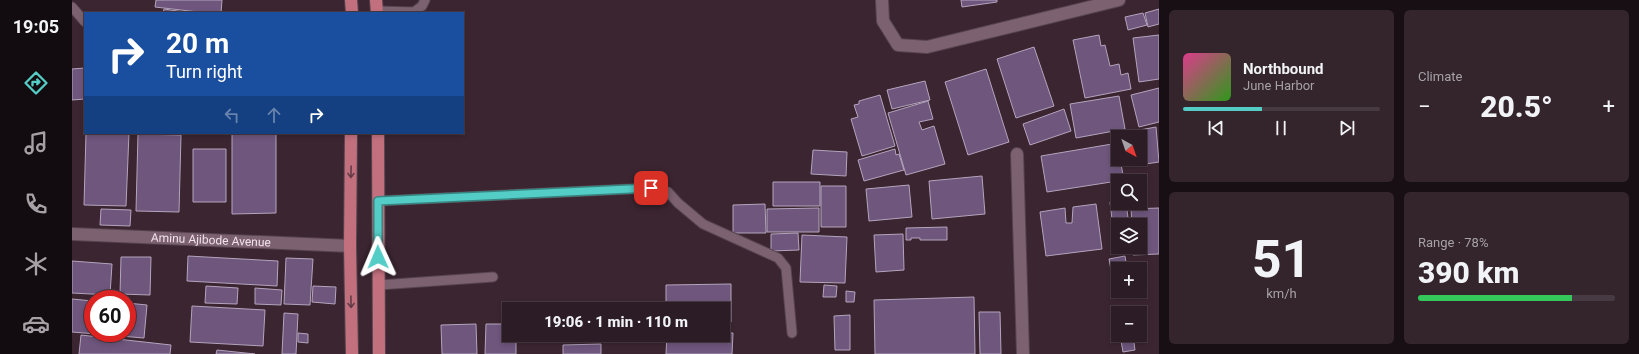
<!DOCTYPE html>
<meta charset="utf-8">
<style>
:root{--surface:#2c1c25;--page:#34252d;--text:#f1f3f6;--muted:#a6a1a7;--line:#483a42;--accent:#54cdc6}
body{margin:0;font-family:Roboto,sans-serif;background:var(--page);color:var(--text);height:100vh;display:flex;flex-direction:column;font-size:15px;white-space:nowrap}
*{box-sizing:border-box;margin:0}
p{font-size:13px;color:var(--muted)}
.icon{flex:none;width:22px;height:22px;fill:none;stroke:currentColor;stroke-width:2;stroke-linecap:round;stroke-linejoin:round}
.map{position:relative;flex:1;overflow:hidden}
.panel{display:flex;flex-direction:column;gap:10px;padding:10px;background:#180f14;width:480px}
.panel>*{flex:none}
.hud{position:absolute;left:12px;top:12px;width:380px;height:122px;border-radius:0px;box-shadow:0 2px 6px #0003,0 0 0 1px var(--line);background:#1a4fa0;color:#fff;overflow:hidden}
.needle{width:26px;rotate:140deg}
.controls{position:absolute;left:1039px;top:130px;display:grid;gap:8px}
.controls a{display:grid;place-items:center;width:36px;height:36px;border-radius:0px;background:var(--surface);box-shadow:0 2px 6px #0003,0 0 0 1px var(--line);font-size:20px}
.speed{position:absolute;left:12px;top:290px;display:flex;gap:8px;font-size:20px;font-weight:700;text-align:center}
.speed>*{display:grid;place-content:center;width:52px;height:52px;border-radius:50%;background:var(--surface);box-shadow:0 2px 6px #0003,0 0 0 1px var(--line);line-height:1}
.speed .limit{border:6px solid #d22;background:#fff;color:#111}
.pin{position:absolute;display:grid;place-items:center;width:34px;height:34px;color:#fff;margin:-17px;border-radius:8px;box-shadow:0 2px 6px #0006}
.me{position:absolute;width:44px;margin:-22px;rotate:359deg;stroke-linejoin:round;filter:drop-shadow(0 0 3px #0008)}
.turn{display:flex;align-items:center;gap:14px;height:84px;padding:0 16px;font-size:18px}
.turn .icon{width:52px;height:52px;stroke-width:2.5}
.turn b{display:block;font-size:28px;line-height:34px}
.lanes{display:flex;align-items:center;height:38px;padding:0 16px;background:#0003;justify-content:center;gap:20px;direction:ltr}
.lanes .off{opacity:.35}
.big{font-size:30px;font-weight:800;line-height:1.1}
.panel .tile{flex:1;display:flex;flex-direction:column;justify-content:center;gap:6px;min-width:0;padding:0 14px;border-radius:6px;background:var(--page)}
.panel .dial{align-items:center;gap:0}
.dial b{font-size:52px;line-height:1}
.song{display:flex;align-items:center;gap:12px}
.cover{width:48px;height:48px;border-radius:6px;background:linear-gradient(135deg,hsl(330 70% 55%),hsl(110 70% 35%))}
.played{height:4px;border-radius:2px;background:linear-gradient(90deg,var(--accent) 40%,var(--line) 40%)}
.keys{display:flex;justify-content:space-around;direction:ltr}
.heat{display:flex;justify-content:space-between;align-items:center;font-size:22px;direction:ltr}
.charge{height:6px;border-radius:3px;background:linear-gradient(90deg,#34c759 78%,var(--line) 0)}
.panel .tiles{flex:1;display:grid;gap:10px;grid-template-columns:repeat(2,1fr)}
.trip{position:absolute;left:430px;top:302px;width:228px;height:40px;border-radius:0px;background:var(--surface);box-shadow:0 2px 6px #0003,0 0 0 1px var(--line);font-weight:800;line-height:40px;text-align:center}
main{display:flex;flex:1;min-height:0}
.tabs{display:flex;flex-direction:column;width:72px;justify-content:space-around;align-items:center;background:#120b0f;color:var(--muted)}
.tabs .icon{width:28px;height:28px}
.tabs .active{color:var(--accent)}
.tabs b{font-size:18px;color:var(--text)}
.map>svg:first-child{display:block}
.building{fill:#6e567c;stroke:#b4a4bd}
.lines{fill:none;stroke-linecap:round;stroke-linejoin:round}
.lane-casing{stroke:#57444f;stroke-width:11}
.street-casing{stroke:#57444f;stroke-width:14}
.primary-casing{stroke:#57444f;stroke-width:14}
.lane{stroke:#7c6270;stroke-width:9}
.street{stroke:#7c6270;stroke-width:12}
.primary{stroke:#c3707e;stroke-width:12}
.oneway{stroke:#643c48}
.route-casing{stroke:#378581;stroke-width:10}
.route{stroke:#54cdc6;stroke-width:7}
.labels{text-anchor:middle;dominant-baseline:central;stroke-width:4;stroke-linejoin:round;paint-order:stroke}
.street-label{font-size:12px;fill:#f1e1e9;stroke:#3b2531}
</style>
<main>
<nav class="tabs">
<b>19:05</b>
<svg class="icon active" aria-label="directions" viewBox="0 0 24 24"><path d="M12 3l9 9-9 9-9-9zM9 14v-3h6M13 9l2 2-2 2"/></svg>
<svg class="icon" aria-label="music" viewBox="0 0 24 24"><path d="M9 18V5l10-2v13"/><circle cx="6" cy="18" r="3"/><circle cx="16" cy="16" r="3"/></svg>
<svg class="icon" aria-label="phone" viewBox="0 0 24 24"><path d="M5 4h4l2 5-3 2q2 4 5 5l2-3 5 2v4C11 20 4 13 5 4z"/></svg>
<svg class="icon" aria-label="climate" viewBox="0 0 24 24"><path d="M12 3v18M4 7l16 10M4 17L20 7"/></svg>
<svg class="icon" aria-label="car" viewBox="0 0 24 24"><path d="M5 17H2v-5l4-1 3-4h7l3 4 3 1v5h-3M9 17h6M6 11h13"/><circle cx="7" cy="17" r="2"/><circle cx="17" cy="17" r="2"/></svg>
</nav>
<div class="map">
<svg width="1087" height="354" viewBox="0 0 1087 354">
<rect width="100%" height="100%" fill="#3b2531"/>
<path class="building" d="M 84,0 L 150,0 L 149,13 L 135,13 L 83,7 Z
M 889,0 L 925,0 L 925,2 L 890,7 Z
M 92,9 L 119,13 L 91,13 Z
M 1087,9 L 1087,24 L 1076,27 L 1073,13 Z
M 1071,13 L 1075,25 L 1056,30 L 1053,17 Z
M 1027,35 L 1029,46 L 1033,45 L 1038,66 L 1047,64 L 1049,75 L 1056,73 L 1059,89 L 1013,98 L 1001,40 Z
M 1087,35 L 1087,79 L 1067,82 L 1061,38 Z
M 962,47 L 982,106 L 944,118 L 925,59 Z
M 13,68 L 13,99 L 0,100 L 0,69 Z
M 914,69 L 937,142 L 896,155 L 873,82 Z
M 853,81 L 858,100 L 820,109 L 815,90 Z
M 1087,88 L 1087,122 L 1067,127 L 1059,95 Z
M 808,95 L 823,146 L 790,156 L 779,119 L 786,117 L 782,105 L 787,104 L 787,101 Z
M 1047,96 L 1053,129 L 1004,138 L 998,104 Z
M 856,101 L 861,119 L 847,122 L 850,130 L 862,126 L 873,164 L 834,175 L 816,113 Z
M 992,109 L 999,131 L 958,145 L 951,124 Z
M 1084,127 L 1087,162 L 1067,165 L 1066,159 L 1068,159 L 1068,137 L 1062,137 L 1062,131 Z
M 14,133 L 57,133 L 54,206 L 12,205 Z
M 66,134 L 109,135 L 107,212 L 64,211 Z
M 160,134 L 204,134 L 204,213 L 160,214 Z
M 1046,143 L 1046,159 L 1048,159 L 1052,180 L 975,192 L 969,156 Z
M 121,149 L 154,149 L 154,202 L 121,202 Z
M 823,149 L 824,155 L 827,154 L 832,170 L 792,181 L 786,160 Z
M 741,150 L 775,152 L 774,176 L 739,174 Z
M 910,176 L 913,214 L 860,219 L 857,181 Z
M 701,182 L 748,182 L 748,206 L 701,206 Z
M 837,185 L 840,217 L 797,221 L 794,189 Z
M 749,186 L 774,186 L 774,227 L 749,227 Z
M 1046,201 L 1046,203 L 1054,203 L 1057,225 L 1046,225 L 1046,246 L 1043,246 L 1038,202 Z
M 693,204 L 694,233 L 661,233 L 661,205 Z
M 1024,204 L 1030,249 L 974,256 L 968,212 L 993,208 L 994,223 L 1000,223 L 1001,207 Z
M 747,208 L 747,232 L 695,232 L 695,209 Z
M 1087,208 L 1087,254 L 1061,255 L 1061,247 L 1068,247 L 1068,225 L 1060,225 L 1059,209 Z
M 29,209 L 59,210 L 58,226 L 28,225 Z
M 875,227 L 875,240 L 848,240 L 848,238 L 839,238 L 839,240 L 834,240 L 834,228 Z
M 726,233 L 727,250 L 699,251 L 699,234 Z
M 831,234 L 832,270 L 804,272 L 802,235 Z
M 730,235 L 775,237 L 773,283 L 728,282 Z
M 116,256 L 206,261 L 205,286 L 115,281 Z
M 1053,256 L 1055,269 L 1046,269 L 1046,291 L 1059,291 L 1060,295 L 1044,298 L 1037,259 Z
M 49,257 L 79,257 L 78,295 L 48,294 Z
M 214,258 L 241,259 L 238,305 L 212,304 Z
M 0,261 L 40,264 L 38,295 L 0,293 Z
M 659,284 L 659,322 L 651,322 L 651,309 L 594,309 L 594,285 Z
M 752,285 L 765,286 L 764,297 L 751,297 Z
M 134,286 L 166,288 L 165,304 L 133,303 Z
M 241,286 L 264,287 L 263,304 L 240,302 Z
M 183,288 L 210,290 L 209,305 L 183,304 Z
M 774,291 L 783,292 L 782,302 L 774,302 Z
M 902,297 L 903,354 L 803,354 L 802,300 Z
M 0,299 L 21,301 L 21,333 L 55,333 L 55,303 L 75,305 L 72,338 L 0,332 Z
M 569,305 L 582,305 L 582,309 L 568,309 Z
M 120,306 L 193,310 L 191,346 L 118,342 Z
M 907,312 L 928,312 L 929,354 L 908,354 Z
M 212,313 L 226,314 L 224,354 L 210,354 Z
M 778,315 L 778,350 L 763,350 L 762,316 Z
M 404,324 L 405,354 L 370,354 L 369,325 Z
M 414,324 L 437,324 L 437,335 L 444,335 L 444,354 L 413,354 Z
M 226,333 L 236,334 L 236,343 L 226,342 Z
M 651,333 L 661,333 L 660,354 L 594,354 L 595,335 L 651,335 Z
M 9,335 L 99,345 L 98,354 L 7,354 Z
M 567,335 L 581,335 L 581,337 L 567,337 Z
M 1048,335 L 1061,335 L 1063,350 L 1051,352 Z
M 529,344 L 529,354 L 491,354 L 491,345 Z
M 145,350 L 183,354 L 144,354 Z"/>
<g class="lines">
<g class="lane-casing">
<path id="lane" d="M 0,7 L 13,22
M 305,11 L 342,12 L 350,6 L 353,0
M 306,201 L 579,188 L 596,192 L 606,203 L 631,224 L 706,258 L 714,268 L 720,333
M 307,285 L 421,277"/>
</g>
<g class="street-casing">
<g id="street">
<path d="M 810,0 L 811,21 L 826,45 L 855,47 L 1047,0"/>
<path d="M 945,154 L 951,354"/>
<path id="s1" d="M 0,234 L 278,246"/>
</g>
</g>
<g class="primary-casing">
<path id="primary" d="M 279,0 L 280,13
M 304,0 L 305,13
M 279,133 L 278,246 L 280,354
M 306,133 L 307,354"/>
</g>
<use href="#lane" class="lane"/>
<use href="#street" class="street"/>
<use href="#primary" class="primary"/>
</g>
<defs><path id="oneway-shaft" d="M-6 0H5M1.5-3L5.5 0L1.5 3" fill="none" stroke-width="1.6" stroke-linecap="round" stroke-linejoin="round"/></defs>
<g class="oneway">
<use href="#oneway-shaft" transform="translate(279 172) rotate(91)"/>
<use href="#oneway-shaft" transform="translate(279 302) rotate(89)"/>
</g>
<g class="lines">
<g class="route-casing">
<path id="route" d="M 306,257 L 306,201 L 579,188"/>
</g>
<use href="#route" class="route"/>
</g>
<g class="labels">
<g class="street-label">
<text stroke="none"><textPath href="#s1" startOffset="139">Aminu Ajibode Avenue</textPath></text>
</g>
</g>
</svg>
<div class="controls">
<a><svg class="needle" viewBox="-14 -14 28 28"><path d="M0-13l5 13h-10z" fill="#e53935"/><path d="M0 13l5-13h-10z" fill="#a6a1a7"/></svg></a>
<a><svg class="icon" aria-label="search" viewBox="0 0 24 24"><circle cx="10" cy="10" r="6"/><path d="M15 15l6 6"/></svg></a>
<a><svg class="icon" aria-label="layers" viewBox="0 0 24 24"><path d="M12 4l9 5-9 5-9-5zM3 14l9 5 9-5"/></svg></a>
<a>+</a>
<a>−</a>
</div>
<div class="speed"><div class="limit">60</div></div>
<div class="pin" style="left:579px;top:188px;background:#d93025"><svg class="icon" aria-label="arrive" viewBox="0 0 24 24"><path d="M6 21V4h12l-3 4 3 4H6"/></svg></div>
<svg class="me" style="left:306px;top:257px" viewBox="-20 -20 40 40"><path d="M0-17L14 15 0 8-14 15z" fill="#54cdc6" stroke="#fff" stroke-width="4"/></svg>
<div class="trip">19:06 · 1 min · 110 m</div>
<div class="hud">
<div class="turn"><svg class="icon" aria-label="right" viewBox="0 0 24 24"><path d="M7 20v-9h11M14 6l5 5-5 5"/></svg><div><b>20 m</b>Turn right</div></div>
<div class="lanes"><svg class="icon off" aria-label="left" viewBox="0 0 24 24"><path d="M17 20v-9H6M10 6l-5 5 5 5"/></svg><svg class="icon off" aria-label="ahead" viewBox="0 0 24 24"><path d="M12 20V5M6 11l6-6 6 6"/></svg><svg class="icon" aria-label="right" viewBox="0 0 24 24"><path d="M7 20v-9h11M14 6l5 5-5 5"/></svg></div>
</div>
</div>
<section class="panel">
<div class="tiles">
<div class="tile">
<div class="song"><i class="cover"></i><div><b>Northbound</b><p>June Harbor</p></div></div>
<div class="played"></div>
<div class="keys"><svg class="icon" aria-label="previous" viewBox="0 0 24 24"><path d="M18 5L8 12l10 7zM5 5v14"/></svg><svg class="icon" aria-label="pause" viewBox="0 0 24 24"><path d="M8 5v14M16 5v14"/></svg><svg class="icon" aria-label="next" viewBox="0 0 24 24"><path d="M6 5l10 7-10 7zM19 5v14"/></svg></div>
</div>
<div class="tile"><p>Climate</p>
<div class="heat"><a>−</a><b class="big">20.5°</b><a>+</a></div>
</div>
<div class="tile dial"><b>51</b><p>km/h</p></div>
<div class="tile"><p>Range · 78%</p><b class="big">390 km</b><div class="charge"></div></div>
</div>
</section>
</main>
